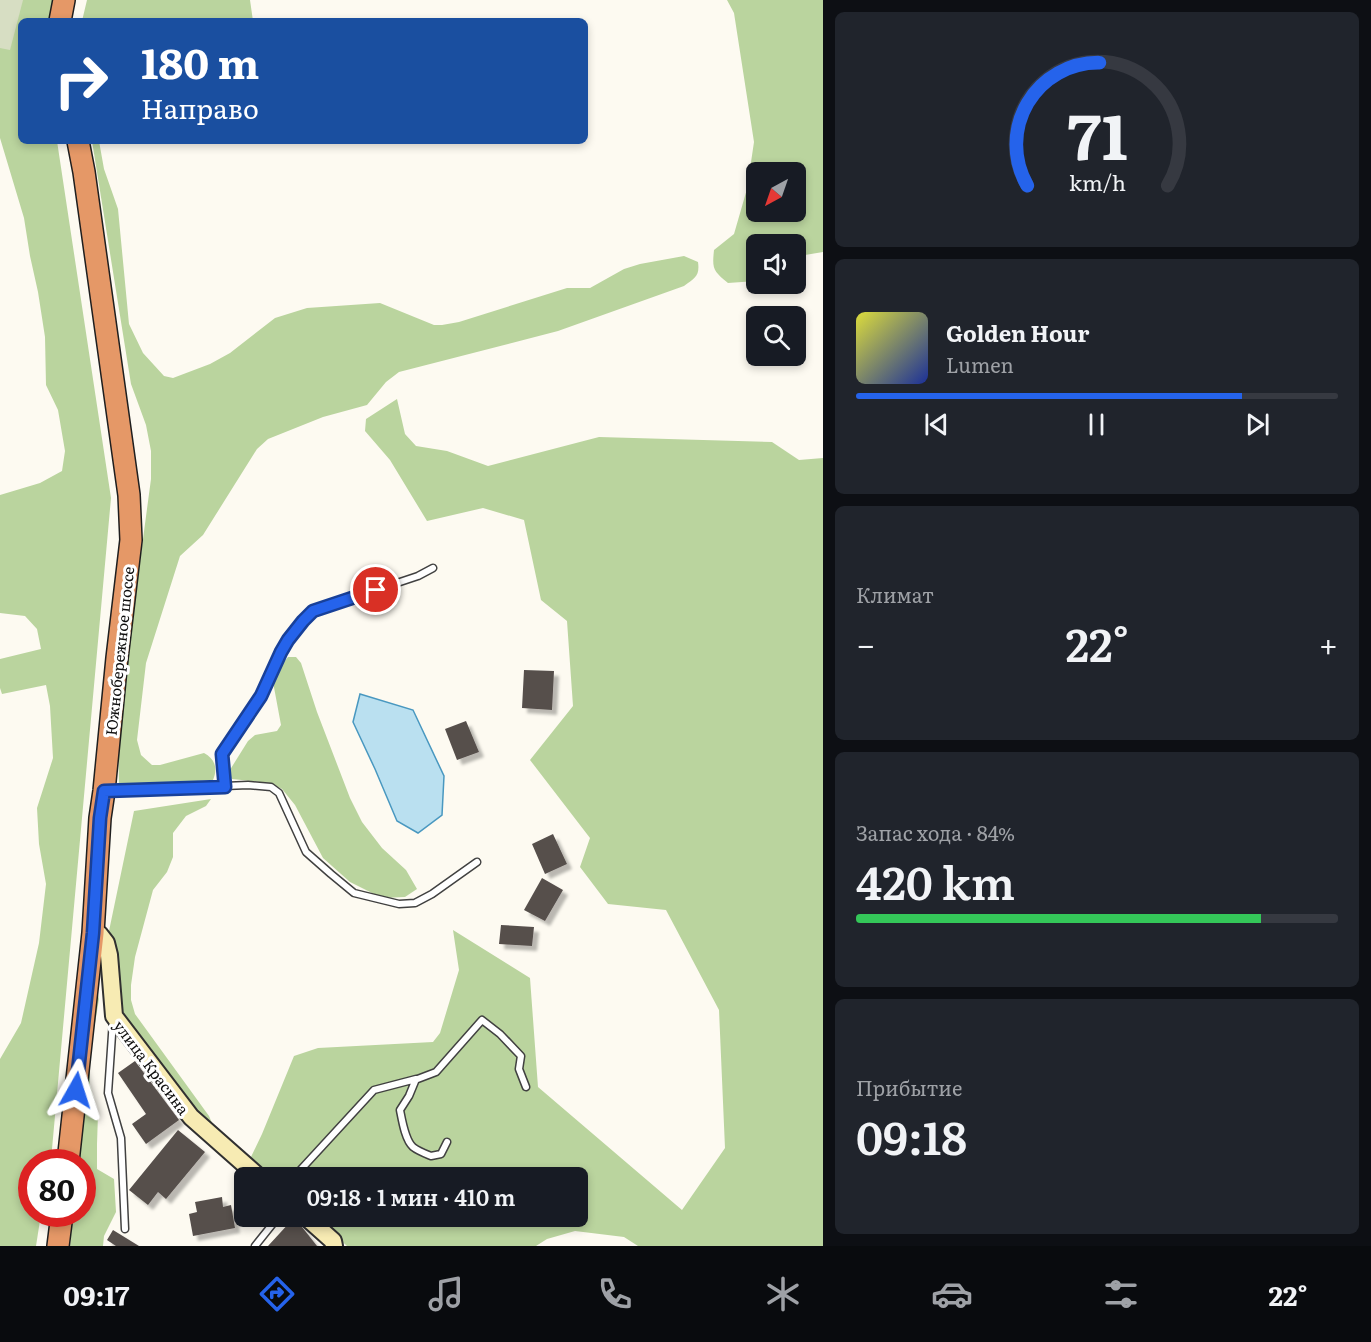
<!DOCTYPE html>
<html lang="ru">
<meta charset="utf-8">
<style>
:root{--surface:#171b24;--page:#20242c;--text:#f1f3f6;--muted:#9ea1a6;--line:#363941;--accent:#2563eb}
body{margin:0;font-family:Literata,serif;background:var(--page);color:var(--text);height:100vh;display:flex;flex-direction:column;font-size:22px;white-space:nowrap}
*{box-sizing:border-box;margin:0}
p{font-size:20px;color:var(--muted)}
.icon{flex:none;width:33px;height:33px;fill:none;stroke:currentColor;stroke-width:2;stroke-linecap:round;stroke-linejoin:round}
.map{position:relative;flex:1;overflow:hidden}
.sheet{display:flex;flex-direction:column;gap:12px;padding:12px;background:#0d0f14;width:548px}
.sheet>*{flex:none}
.top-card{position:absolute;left:18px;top:18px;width:570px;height:126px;border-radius:9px;box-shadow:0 3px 9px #0003;background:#1a4fa0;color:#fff;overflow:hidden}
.needle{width:39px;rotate:220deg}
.fabs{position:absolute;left:746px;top:162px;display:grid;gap:12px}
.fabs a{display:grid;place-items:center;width:60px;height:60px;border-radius:9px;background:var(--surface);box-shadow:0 3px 9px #0003;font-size:30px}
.speed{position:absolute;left:18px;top:1149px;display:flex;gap:12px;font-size:30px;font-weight:700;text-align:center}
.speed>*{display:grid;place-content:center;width:78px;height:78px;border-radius:50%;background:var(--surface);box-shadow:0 3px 9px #0003;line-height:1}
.speed .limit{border:9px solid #d22;background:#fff;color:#111}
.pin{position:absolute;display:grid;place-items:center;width:51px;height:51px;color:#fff;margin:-26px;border:3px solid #fff;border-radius:50%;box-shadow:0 2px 6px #0007}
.me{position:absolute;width:66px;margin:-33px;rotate:6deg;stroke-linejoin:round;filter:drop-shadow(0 0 4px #0008)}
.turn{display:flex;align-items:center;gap:21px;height:126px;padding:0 24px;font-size:27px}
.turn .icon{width:78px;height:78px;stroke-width:2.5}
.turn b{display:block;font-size:42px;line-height:51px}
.big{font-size:45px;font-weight:600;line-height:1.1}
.sheet .widget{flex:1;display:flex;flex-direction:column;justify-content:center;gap:9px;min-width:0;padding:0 21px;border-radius:9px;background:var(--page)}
.sheet .dial{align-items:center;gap:0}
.dial svg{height:156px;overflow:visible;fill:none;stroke:var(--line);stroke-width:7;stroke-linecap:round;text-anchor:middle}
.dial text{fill:var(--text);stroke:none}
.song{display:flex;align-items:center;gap:18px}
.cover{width:72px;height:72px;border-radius:9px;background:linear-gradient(135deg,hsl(60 70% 55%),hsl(230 70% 35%))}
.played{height:6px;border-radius:3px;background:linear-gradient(90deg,var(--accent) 80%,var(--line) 80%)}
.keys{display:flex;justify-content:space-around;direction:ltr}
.heat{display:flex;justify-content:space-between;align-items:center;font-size:33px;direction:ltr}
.charge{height:9px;border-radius:4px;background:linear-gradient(90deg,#34c759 84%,var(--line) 0)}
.trip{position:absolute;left:234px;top:1167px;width:354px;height:60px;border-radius:9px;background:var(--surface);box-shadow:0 3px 9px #0003;font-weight:600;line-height:60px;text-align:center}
.menu{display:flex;height:96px;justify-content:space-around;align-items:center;background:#090b0e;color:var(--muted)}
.menu .icon{width:42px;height:42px}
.menu .on{color:var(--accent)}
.menu b{font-size:27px;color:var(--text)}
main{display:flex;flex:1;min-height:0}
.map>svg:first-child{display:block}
.forest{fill:#bad49e;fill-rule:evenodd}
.cemetery{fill:#d7dec3}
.water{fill:#bae0f0;stroke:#4998c0;stroke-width:1.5}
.building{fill:#564f4c;filter:url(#shadow)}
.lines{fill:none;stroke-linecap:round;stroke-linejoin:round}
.lane-casing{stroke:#414141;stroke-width:9}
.secondary-casing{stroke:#303030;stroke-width:20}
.highway-casing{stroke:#1f1f1f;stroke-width:24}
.lane{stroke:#fff;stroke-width:6}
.secondary{stroke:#f7ebb3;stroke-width:16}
.highway{stroke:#e59867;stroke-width:21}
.route-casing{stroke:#184099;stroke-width:15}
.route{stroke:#2563eb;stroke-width:10}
.labels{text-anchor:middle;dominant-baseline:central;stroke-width:6;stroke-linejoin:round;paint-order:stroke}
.street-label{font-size:15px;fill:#0e0e0e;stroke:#fff}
</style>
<main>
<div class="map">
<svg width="824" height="1246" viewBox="0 0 824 1246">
<defs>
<filter id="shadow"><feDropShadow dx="5" dy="5" stdDeviation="1.5" flood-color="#0004"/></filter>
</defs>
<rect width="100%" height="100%" fill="#fdfaf1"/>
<path class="forest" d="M 0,0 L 61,0 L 57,21 L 21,21 L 21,141 L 57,141 L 111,498 L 52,1149 L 50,1162 L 32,1162 L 32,1214 L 41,1214 L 36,1246 L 0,1246 L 0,1059 L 21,1023 L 39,943 L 46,884 L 39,844 L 37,808 L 53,758 L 50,706 L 46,685 L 2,694 L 0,688 L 0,659 L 41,649 L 37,629 L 25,616 L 0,613 L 0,495 L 40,483 L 62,471 L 65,451 L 58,410 L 46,385 L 45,337 L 38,292 L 30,256 L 24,218 L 0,138 Z
M 87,0 L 250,0 L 253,21 L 82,21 Z
M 727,0 L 824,0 L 823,252 L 805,255 L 795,261 L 795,244 L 756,244 L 756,281 L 728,283 C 713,271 712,269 714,250 L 734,234 L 747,189 L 754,142 L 734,13 ZM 795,172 L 795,212 L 756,212 L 756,172 Z
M 92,141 L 99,141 L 104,169 L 118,209 L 129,324 L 143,353 L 164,376 L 173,378 L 210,364 L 230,353 L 275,318 L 307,308 L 380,303 L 434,325 L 442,325 L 459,322 L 567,288 L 590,288 L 624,269 L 640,264 L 684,256 L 698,262 C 700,276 695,278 684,286 L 558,331 L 399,372 L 386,382 L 367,405 L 323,417 L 268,439 L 257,449 L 203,535 L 180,556 L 146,663 L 137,740 L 141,755 L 152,765 L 160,765 L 204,753 C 215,759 218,768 213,780 L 119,786 L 118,726 L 151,479 L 151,451 L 146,425 L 131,384 Z
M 397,399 L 405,434 L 416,446 L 447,451 L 488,466 L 599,437 L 772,442 L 799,460 L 823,458 L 823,1246 L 638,1246 L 624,1237 L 575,1231 L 547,1239 L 536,1246 L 347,1246 L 315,1217 L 578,1216 L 578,1178 L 271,1177 L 250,1159 L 262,1134 L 294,1056 L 318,1048 L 433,1042 L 440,1033 L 459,970 L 453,930 L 530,978 L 538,1087 L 682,1210 L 725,1148 L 719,1010 L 666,910 L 608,904 L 580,867 L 590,838 L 530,760 L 573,706 L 567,621 L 541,600 L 524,520 L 483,508 L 427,521 L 390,460 L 365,431 L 366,419 Z
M 288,657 L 296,657 L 301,663 L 317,712 L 350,798 L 362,822 L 382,848 L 406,870 L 417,889 L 405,897 L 382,898 L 350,882 L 323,858 L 295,805 L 282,789 L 270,783 L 232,779 L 228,773 L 248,741 L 255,735 L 277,731 L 281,725 L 273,682 L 279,668 Z
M 211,799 L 206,806 L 186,816 L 173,833 L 173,857 L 167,872 L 153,890 L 135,957 L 131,985 L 131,1000 L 135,1014 L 209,1116 L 212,1123 L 205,1126 L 121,1012 L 109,931 L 134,811 Z
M 93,970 L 99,999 L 90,1054 L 90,1086 L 98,1114 L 97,1144 L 97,1169 L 114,1179 L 116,1212 L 104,1236 L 103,1246 L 70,1246 L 73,1214 L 82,1214 L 82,1162 L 77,1162 Z"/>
<path class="cemetery" d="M 0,0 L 23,0 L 10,50 L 0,48 Z"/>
<path class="water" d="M 360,694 L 413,710 L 444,776 L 442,815 L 418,833 L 397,821 L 375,769 L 353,722 Z"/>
<path class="building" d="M 524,670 L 554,671 L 552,710 L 522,708 Z
M 466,721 L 479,752 L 457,760 L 445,729 Z
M 553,834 L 567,864 L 545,874 L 532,844 Z
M 542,878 L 563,890 L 545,921 L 524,910 Z
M 501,925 L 534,927 L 532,946 L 499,944 Z
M 135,1061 L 179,1120 L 146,1144 L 132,1124 L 146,1114 L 118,1073 Z
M 178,1130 L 205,1152 L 166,1199 L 158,1192 L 148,1205 L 129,1190 Z
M 222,1197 L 223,1207 L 231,1205 L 235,1228 L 193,1236 L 189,1214 L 197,1212 L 195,1202 Z
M 291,1221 L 302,1227 L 317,1246 L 268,1246 Z
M 113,1230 L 139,1246 L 116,1246 L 107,1240 Z"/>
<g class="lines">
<g class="lane-casing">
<path id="lane" d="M 225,787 L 222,754 L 261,696 L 273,667 L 288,640 L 313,611 L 418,576 L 433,568
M 108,791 L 248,785 L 271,787 L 279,793 L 306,852 L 331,874 L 354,893 L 399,904 L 415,903 L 432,894 L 477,862
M 113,1020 L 108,1093 L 121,1138 L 125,1229
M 415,1080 L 436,1072 L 482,1020 L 500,1034 L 521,1056 L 519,1069 L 526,1087
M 293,1178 L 374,1090 L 416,1079 L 409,1096 L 400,1110 C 402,1120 405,1140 413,1147 C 418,1151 426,1154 431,1156 L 441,1154 L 447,1142
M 255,1246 L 279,1216"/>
</g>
<g class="secondary-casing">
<path id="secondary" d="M 93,933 L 99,934 L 106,943 L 109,955 L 114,1016 L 191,1117 L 260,1178
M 305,1216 L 333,1241 L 334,1246"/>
</g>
<g class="highway-casing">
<path id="highway" d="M 60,21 L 64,0
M 68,1162 L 93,933 L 100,818 L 104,791 L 117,658 L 131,540 L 129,495 L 84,172 L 78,141
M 58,1246 L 62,1214"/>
</g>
<use href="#lane" class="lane"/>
<use href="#secondary" class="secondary"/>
<use href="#highway" class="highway"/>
</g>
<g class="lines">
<g class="route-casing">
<path id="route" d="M 76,1090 L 93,933 L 100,818 L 104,791 L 225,787 L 222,754 L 261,696 L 281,652 L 288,640 L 303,621 L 313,611 L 376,590"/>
</g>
<use href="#route" class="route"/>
</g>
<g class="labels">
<g class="street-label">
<text transform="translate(119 651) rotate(-84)">Южнобережное шоссе</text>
<text transform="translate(152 1067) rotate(53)">улица Красина</text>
</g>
</g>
</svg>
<div class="fabs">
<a><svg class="needle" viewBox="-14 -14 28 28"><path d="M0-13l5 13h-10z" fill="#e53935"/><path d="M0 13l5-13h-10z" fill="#9ea1a6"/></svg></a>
<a><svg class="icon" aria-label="sound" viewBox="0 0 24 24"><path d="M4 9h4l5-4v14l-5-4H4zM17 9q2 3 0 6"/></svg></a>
<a><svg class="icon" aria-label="search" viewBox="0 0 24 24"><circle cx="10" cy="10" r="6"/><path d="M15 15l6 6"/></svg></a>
</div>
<div class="speed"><div class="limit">80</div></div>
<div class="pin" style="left:376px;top:590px;background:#d93025"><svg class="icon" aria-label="arrive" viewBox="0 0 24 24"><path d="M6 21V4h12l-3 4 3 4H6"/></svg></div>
<svg class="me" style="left:76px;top:1090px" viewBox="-20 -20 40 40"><path d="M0-17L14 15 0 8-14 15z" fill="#2563eb" stroke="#fff" stroke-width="4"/></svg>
<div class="trip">09:18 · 1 мин · 410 m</div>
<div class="top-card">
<div class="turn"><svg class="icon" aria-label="right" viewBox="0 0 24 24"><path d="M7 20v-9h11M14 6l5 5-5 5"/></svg><div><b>180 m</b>Направо</div></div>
</div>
</div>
<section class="sheet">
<div class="widget dial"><svg viewBox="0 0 100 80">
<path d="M14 69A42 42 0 1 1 86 69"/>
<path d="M14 69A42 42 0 0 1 51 6" stroke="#2563eb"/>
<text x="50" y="56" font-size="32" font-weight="700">71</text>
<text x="50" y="72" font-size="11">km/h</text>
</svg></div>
<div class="widget">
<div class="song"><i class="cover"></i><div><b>Golden Hour</b><p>Lumen</p></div></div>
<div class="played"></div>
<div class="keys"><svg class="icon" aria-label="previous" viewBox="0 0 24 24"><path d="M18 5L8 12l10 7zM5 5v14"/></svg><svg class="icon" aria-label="pause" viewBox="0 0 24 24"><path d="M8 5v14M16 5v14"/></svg><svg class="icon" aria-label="next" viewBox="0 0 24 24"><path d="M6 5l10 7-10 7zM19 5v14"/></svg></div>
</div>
<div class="widget"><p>Климат</p>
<div class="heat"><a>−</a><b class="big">22°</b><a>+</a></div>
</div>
<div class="widget"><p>Запас хода · 84%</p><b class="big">420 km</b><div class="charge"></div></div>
<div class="widget"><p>Прибытие</p><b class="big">09:18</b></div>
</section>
</main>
<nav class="menu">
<b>09:17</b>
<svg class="icon on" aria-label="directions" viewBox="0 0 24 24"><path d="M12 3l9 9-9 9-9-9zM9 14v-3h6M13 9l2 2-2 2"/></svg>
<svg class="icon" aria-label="music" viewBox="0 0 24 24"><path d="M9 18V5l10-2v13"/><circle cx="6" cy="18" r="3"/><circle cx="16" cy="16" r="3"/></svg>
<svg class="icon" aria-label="phone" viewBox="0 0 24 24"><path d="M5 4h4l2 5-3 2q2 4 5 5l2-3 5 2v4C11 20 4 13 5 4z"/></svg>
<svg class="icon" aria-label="climate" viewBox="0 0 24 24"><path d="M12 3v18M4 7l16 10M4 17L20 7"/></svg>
<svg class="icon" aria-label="car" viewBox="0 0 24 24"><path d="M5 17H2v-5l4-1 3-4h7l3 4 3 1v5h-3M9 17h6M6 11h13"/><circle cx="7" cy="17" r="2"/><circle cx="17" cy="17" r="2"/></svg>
<svg class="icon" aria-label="filters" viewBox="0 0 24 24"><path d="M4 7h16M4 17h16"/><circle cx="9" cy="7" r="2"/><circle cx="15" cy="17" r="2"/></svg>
<b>22°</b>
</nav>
